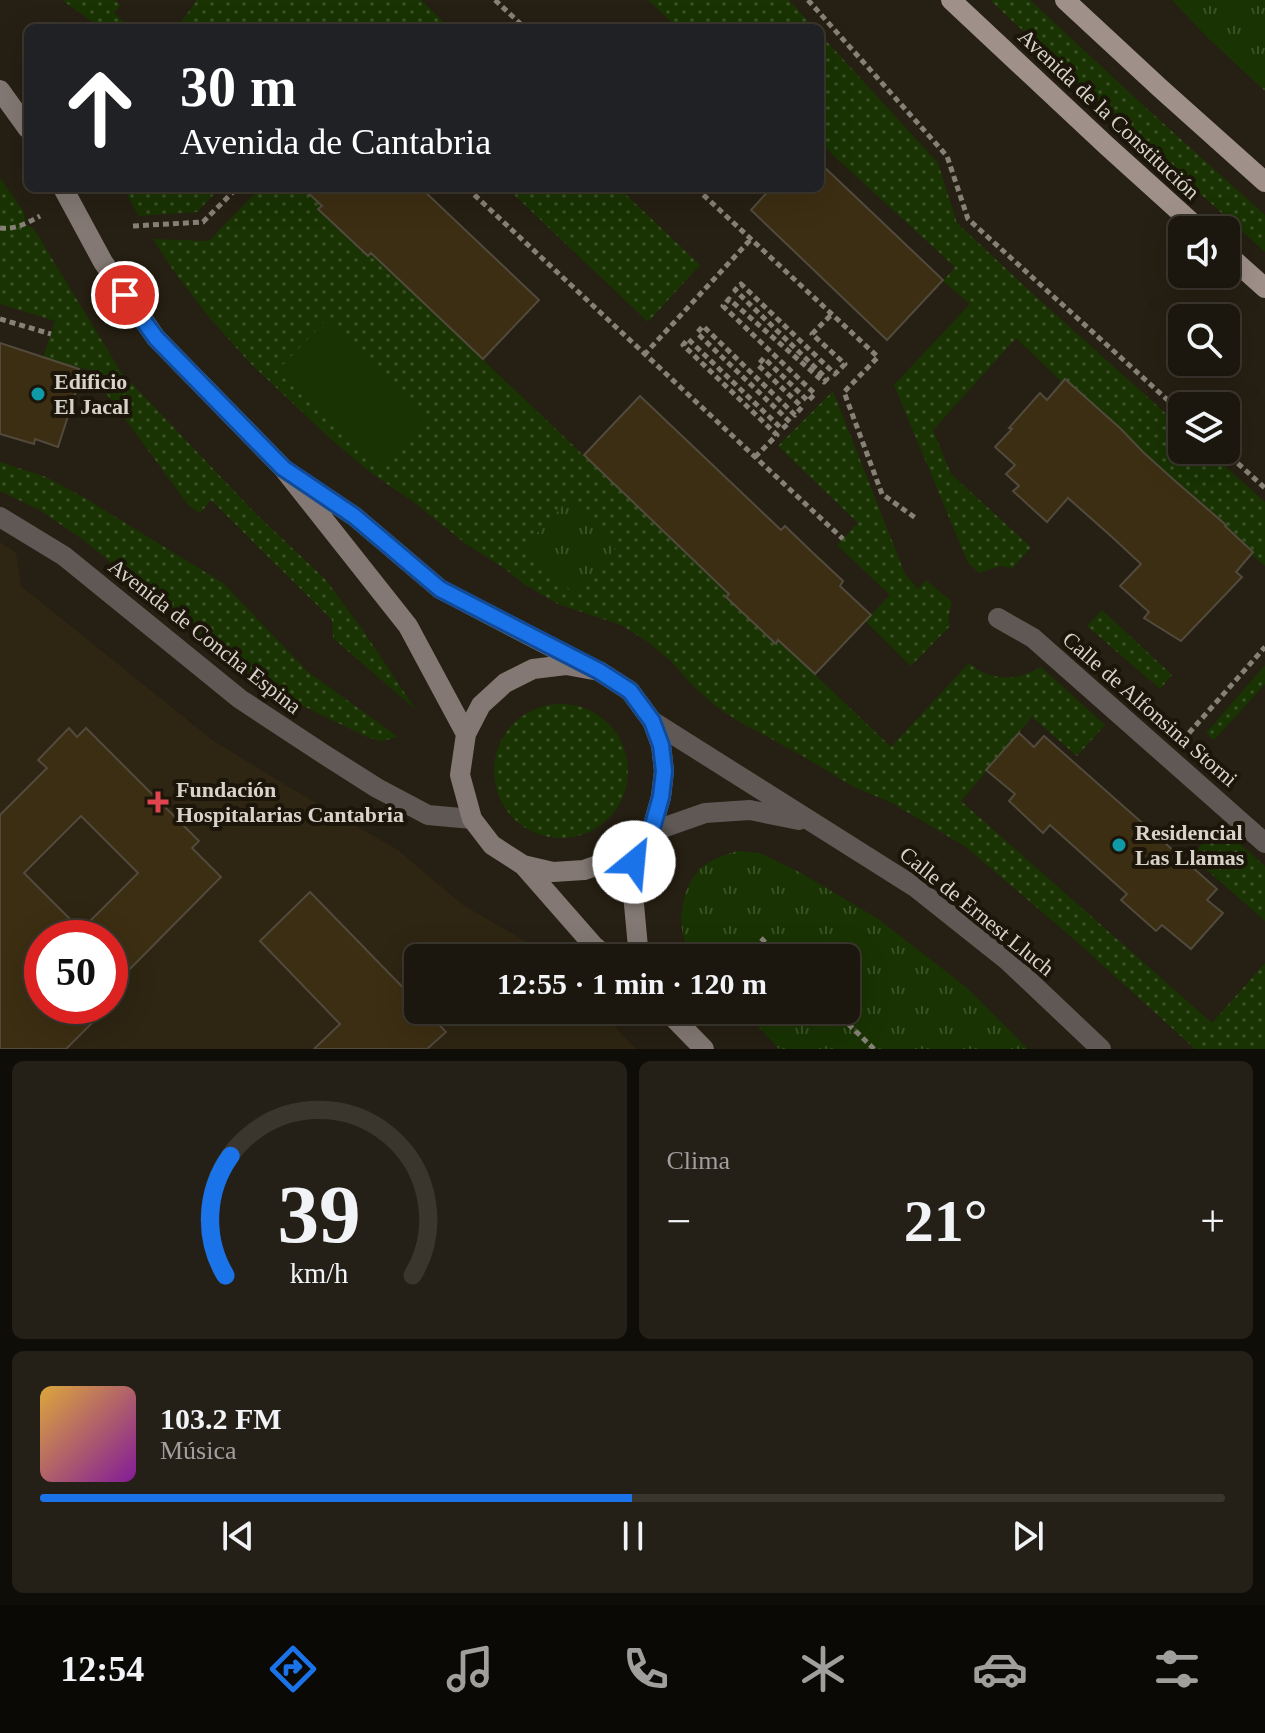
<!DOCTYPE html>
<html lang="es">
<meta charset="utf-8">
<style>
:root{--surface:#1c170e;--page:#252017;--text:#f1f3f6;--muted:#a09f9e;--line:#3a362e;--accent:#1a73e8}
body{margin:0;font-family:"Times New Roman",serif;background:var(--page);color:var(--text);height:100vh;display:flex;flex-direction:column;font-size:30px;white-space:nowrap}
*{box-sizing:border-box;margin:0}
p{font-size:26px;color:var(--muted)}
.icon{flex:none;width:44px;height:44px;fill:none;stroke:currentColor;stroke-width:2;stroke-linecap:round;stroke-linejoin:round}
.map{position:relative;height:1049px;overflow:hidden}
.sheet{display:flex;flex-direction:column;gap:12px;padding:12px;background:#0f0d08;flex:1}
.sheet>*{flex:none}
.guide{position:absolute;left:24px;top:24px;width:800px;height:168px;border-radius:12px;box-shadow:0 8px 32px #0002,0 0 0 2px var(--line);background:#202124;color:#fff;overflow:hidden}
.buttons{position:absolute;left:1168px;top:216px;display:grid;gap:16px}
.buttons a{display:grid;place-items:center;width:72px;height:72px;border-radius:12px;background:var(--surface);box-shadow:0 8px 32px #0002,0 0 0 2px var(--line);font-size:40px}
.speed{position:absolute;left:24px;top:920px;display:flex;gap:16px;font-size:40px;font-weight:700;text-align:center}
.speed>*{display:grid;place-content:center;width:104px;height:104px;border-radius:50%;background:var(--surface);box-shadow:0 8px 32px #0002,0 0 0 2px var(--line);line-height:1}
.speed .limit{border:12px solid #d22;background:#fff;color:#111}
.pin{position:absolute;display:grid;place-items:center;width:68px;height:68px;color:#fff;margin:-34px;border:4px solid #fff;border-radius:50%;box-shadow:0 2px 8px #0007}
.me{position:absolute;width:88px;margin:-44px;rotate:28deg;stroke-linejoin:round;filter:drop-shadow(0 0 6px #0008)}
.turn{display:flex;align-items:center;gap:28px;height:168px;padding:0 24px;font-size:36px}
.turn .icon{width:104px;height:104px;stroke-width:2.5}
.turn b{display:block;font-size:56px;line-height:68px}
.big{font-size:60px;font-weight:700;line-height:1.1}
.sheet .tile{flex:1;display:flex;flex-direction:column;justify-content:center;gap:12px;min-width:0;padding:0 28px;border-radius:12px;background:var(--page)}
.sheet .dial{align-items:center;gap:0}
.dial svg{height:208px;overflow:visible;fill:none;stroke:var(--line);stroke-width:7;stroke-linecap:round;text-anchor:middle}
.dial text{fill:var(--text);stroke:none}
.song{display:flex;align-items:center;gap:24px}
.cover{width:96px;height:96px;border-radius:12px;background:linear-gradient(135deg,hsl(40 70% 55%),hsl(290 70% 35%))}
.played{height:8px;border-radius:4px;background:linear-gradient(90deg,var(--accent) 50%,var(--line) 50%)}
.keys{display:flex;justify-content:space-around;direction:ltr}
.heat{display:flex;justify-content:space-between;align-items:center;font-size:44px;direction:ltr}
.sheet .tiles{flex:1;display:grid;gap:12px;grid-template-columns:1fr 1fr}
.tile:last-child{grid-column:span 2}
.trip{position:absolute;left:404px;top:944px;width:456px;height:80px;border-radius:12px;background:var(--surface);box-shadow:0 8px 32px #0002,0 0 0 2px var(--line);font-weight:700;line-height:80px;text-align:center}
.menu{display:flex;height:128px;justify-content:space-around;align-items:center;background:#0b0906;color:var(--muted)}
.menu .icon{width:56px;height:56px}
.menu .selected{color:var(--accent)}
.menu b{font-size:36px;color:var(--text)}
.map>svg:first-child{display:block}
.built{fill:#2e2512;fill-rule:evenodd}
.grass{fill:url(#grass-dots)}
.park{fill:url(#park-tufts)}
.pitch{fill:#193303}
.building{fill:#3c2e12;stroke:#514a3d;stroke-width:2;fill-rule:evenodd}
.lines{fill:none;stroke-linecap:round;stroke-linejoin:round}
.path{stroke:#868177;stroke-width:5;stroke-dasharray:6 4;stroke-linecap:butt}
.street{stroke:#5f5855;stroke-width:20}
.secondary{stroke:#837873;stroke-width:20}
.primary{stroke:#9f9089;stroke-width:20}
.route-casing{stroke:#114b97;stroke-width:20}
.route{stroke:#1a73e8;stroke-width:14}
.culture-dot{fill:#0f9aa8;stroke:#1c160a;stroke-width:3}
.health-dot{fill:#e0444e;stroke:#1c160a;stroke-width:3}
.labels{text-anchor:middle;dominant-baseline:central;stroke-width:8;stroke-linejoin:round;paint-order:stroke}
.street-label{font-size:22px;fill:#d7d3cb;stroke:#1c160a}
.poi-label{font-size:22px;font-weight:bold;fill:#d7d3cb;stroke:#1c160a;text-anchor:start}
</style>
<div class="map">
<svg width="1265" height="1049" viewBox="0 0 1265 1049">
<defs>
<pattern id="grass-dots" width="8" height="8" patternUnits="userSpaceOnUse" patternTransform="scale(2)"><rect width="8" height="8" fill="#193303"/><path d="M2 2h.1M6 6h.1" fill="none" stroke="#3a5026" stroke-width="1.8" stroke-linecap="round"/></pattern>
<pattern id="park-tufts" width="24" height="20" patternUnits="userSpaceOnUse" patternTransform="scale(2)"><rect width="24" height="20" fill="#193303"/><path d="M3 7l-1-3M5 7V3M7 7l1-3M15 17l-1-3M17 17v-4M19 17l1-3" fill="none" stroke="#3a5026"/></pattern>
</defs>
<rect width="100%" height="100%" fill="#261f13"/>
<path class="built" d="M 0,542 L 16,553 L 21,586 L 211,739 L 287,786 L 398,850 L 463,905 L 530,944 L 546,958 L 418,958 L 418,1010 L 599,1010 L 636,1049 L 0,1049 ZM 42,938 L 110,938 L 110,1006 L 42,1006 Z"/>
<path class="grass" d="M 62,0 L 114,0 L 121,5 L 114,13 L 128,25 L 124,28 L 101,28 Z
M 197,0 L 421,0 L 450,28 L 338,28 L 330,21 L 323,28 L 177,28 Z
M 648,0 L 789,0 L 814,28 L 678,28 Z
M 990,0 L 1030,0 L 1144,106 L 1265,215 L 1265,252 L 1125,126 Z
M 820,34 L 938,163 L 957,223 L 1034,295 L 1182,428 L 1182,450 L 1207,450 L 1265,502 L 1265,566 L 1251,554 L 1253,551 L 1225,526 L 1226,524 L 1143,452 L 1121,429 L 1094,405 L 1093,405 L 1065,380 L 1062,382 L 1016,338 L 933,430 L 951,474 L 1031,547 L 1013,568 L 1000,566 L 979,573 L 968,563 L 894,385 L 970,304 L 943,281 L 955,267 L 820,143 Z
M 0,178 L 24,212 L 25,224 L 34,229 L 121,372 L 256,514 L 325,579 L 362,629 L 416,710 L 333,638 L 332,620 L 211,500 L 200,513 L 189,506 L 89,370 L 43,358 L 55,321 L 0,304 Z
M 123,188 L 220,188 L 197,212 L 139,216 Z
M 260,188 L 303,188 L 315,199 L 327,200 L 319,209 L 368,256 L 376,247 L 378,260 L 722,587 L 735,588 L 726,597 L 739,609 L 770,624 L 763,632 L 775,644 L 784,635 L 786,647 L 891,747 L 969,663 C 991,682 1018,681 1041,667 L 1105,725 L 1077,756 L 1032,717 L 961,801 L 1212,1023 L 1265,963 L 1265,1049 L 1195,1049 L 1076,941 L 966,847 L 892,803 L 854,787 L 801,755 L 738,721 L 717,707 L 694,687 L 671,661 L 648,642 L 621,625 L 558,604 L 524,584 L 504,568 L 466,544 L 415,503 L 374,475 L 333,441 L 249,362 L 209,317 L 175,273 L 153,239 L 209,241 Z
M 507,188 L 619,188 L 700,265 L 648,322 Z
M 833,391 L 905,574 L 918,589 L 926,580 L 952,602 L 948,618 L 950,626 L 911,666 L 865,621 L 890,595 L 837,545 L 858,523 L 778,446 Z
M 0,462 L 46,477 L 83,497 L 223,583 L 307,671 L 398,737 L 382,741 L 369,738 L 264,687 L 86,542 L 38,509 L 0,491 Z
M 1102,610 L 1172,675 L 1160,689 L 1087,626 Z
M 1265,665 L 1265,684 L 1214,740 L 1206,733 Z
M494 771a67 67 0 1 1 134 0a67 67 0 1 1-134 0Z
M 1219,826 L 1265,866 L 1265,921 L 1191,856 Z"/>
<path class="park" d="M 1172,0 L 1265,0 L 1265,91 L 1208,38 Z
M 570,498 L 619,545 L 573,594 L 524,547 Z
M 737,851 L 760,853 L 799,872 L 877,918 L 966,987 L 1028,1049 L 779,1049 L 743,1010 L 846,1010 L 846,958 L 695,958 C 674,935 679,893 698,871 C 707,860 725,855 737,851 Z"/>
<path class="pitch" d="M 327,319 L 428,417 L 377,469 L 277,371 Z"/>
<path class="building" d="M 820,163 L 943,280 L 887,340 L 751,210 L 771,188 L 820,188 Z
M 303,188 L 421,188 L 539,300 L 483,359 L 371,253 L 368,256 L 318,209 L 322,206 Z
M 0,343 L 79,369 L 75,381 L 79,382 L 58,447 L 35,439 L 34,444 L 0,434 Z
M 1065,379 L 1121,429 L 1143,452 L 1174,480 L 1226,525 L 1225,526 L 1253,552 L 1236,572 L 1242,577 L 1181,641 L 1144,618 L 1149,612 L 1120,586 L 1141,564 L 1112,537 L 1068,498 L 1047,522 L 1013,491 L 1019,486 L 1006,474 L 1015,465 L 995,447 L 1012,429 L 1009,428 L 1040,393 L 1047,400 Z
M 640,396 L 781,530 L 785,526 L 812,552 L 843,581 L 840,586 L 871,615 L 815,674 L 778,640 L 776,644 L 726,597 L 729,594 L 584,455 Z
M 69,728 L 77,737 L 86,728 L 199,841 L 192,848 L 221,877 L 110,989 L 110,938 L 42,938 L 42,1006 L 109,1006 L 66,1049 L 0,1049 L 0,815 L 47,768 L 38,760 ZM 81,816 L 138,873 L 81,930 L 24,873 Z
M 1019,733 L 1034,747 L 1044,736 L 1217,889 L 1207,900 L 1223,913 L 1191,949 L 1162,925 L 1156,931 L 1121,900 L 1127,894 L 1099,869 L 1050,825 L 1043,833 L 1009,801 L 1015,794 L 986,770 Z
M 310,892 L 418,1003 L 418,1010 L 425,1010 L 446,1032 L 427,1049 L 314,1049 L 340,1024 L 260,941 Z"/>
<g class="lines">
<path class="path" d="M 495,0 L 525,28
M 808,0 L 947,156 L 968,219 L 1182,413
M 467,188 L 843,539
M 696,188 L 878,357 L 844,392 L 882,494 L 917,519
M 133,226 L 203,222 L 237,188
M 0,228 C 15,230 27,223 40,216
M 0,319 L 51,334
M 644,355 L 751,239
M 1223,450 L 1265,488
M 755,457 L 777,435 L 683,345 L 688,339 L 782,429 L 790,422 L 697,333 L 703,326 L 795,415 L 802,407 L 758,365 L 764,358 L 808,401 L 815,394 L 723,306 L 729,299 L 824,382 L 827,379 L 735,290 L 741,284 L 835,374 L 845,364 L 812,334 L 832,314
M 1189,733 L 1265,647
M 761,938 L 781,958
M 834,1010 L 874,1049"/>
<path class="street" d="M 0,517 L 64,556 L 240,699 L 325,755 L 377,788 L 428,815 L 472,819
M 998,618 L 1033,638 L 1265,843
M 652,721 L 915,887 L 1008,961 L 1101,1049
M 651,832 L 705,813 L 750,810 L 799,820"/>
<path class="secondary" d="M 0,90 L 28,129
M 63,188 L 103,262 L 156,338 L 283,468 L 408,626 L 466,734
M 300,480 L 354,516 L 440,589 L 584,664
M 566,665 L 599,671 L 630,691 L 652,721 L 661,745 L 664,771 L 661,797 L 651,832 L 612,860 L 584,870 L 553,872 L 523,865 L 492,845 L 472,819 L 460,775 L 466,734 L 481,705 L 505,683 L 533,669 Z
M 636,842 L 632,883 L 639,958
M 523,865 L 594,946 L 609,958
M 666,1010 L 704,1049"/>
<path class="primary" d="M 951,0 L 1107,146 L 1200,230
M 1065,0 L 1160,88 L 1265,182
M 1226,253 L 1265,288"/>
</g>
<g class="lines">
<g class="route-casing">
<path id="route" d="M 125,295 L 156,338 L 283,468 L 354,516 L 440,589 L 599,671 L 630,691 L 652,721 L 661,745 L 664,771 L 661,797 L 651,832 L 636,842 L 634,862"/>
</g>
<use href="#route" class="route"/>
</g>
<g class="culture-dot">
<circle cx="38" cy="394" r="8"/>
<circle cx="1119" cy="845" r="8"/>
</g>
<path class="health-dot" d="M154 790h8v8h8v8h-8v8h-8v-8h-8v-8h8z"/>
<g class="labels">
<g class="street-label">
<text transform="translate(1109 114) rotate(43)">Avenida de la Constitución</text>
<text transform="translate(205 636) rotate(38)">Avenida de Concha Espina</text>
<text transform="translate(1150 709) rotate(41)">Calle de Alfonsina Storni</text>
<text transform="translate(977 911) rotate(39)">Calle de Ernest Lluch</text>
</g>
<g class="poi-label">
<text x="54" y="381">Edificio<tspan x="54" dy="25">El Jacal</tspan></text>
<text x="176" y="789">Fundación<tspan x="176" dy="25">Hospitalarias Cantabria</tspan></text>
<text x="1135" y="832">Residencial<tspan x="1135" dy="25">Las Llamas</tspan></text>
</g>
</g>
</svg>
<div class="buttons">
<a><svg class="icon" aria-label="sound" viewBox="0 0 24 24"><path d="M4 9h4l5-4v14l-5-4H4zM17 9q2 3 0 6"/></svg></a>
<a><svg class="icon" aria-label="search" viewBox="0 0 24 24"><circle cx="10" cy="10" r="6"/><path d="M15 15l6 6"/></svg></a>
<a><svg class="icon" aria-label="layers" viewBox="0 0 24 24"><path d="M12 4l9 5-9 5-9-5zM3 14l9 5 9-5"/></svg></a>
</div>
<div class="speed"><div class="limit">50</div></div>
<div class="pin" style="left:125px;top:295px;background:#d93025"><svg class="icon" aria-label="arrive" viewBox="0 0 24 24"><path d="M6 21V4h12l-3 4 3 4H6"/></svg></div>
<svg class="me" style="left:634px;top:862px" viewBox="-20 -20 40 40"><circle r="19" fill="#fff"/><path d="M0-13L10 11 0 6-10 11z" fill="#1a73e8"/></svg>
<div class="trip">12:55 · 1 min · 120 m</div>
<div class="guide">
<div class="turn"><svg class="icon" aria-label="ahead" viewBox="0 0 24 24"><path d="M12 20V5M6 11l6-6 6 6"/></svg><div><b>30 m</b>Avenida de Cantabria</div></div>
</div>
</div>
<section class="sheet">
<div class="tiles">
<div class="tile dial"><svg viewBox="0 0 100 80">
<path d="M14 69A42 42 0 1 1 86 69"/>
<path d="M14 69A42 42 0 0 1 16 23" stroke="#1a73e8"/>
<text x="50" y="56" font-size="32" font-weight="700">39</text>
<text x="50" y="72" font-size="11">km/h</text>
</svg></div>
<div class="tile"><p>Clima</p>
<div class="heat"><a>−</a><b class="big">21°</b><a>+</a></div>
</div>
<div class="tile">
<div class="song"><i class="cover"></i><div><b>103.2 FM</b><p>Música</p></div></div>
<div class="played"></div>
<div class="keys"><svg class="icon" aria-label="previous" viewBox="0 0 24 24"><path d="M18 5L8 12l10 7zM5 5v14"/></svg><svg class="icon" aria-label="pause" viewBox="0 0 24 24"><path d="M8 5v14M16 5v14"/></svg><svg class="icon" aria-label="next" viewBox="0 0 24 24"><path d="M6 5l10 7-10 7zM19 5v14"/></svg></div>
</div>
</div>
</section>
<nav class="menu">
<b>12:54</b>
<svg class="icon selected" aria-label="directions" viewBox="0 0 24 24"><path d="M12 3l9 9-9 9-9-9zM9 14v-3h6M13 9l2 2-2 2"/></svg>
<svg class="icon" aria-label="music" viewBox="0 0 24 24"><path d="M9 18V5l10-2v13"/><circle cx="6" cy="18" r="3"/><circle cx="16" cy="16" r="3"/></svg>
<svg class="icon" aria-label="phone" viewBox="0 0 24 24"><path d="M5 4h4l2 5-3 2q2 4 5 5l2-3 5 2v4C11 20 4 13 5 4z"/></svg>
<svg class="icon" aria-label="climate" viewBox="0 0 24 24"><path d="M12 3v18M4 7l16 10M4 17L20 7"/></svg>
<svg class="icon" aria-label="car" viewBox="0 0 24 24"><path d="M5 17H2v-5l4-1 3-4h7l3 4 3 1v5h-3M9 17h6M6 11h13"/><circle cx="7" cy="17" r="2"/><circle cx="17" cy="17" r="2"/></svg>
<svg class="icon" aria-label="filters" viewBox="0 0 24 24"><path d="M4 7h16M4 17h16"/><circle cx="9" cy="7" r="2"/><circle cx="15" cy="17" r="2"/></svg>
</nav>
